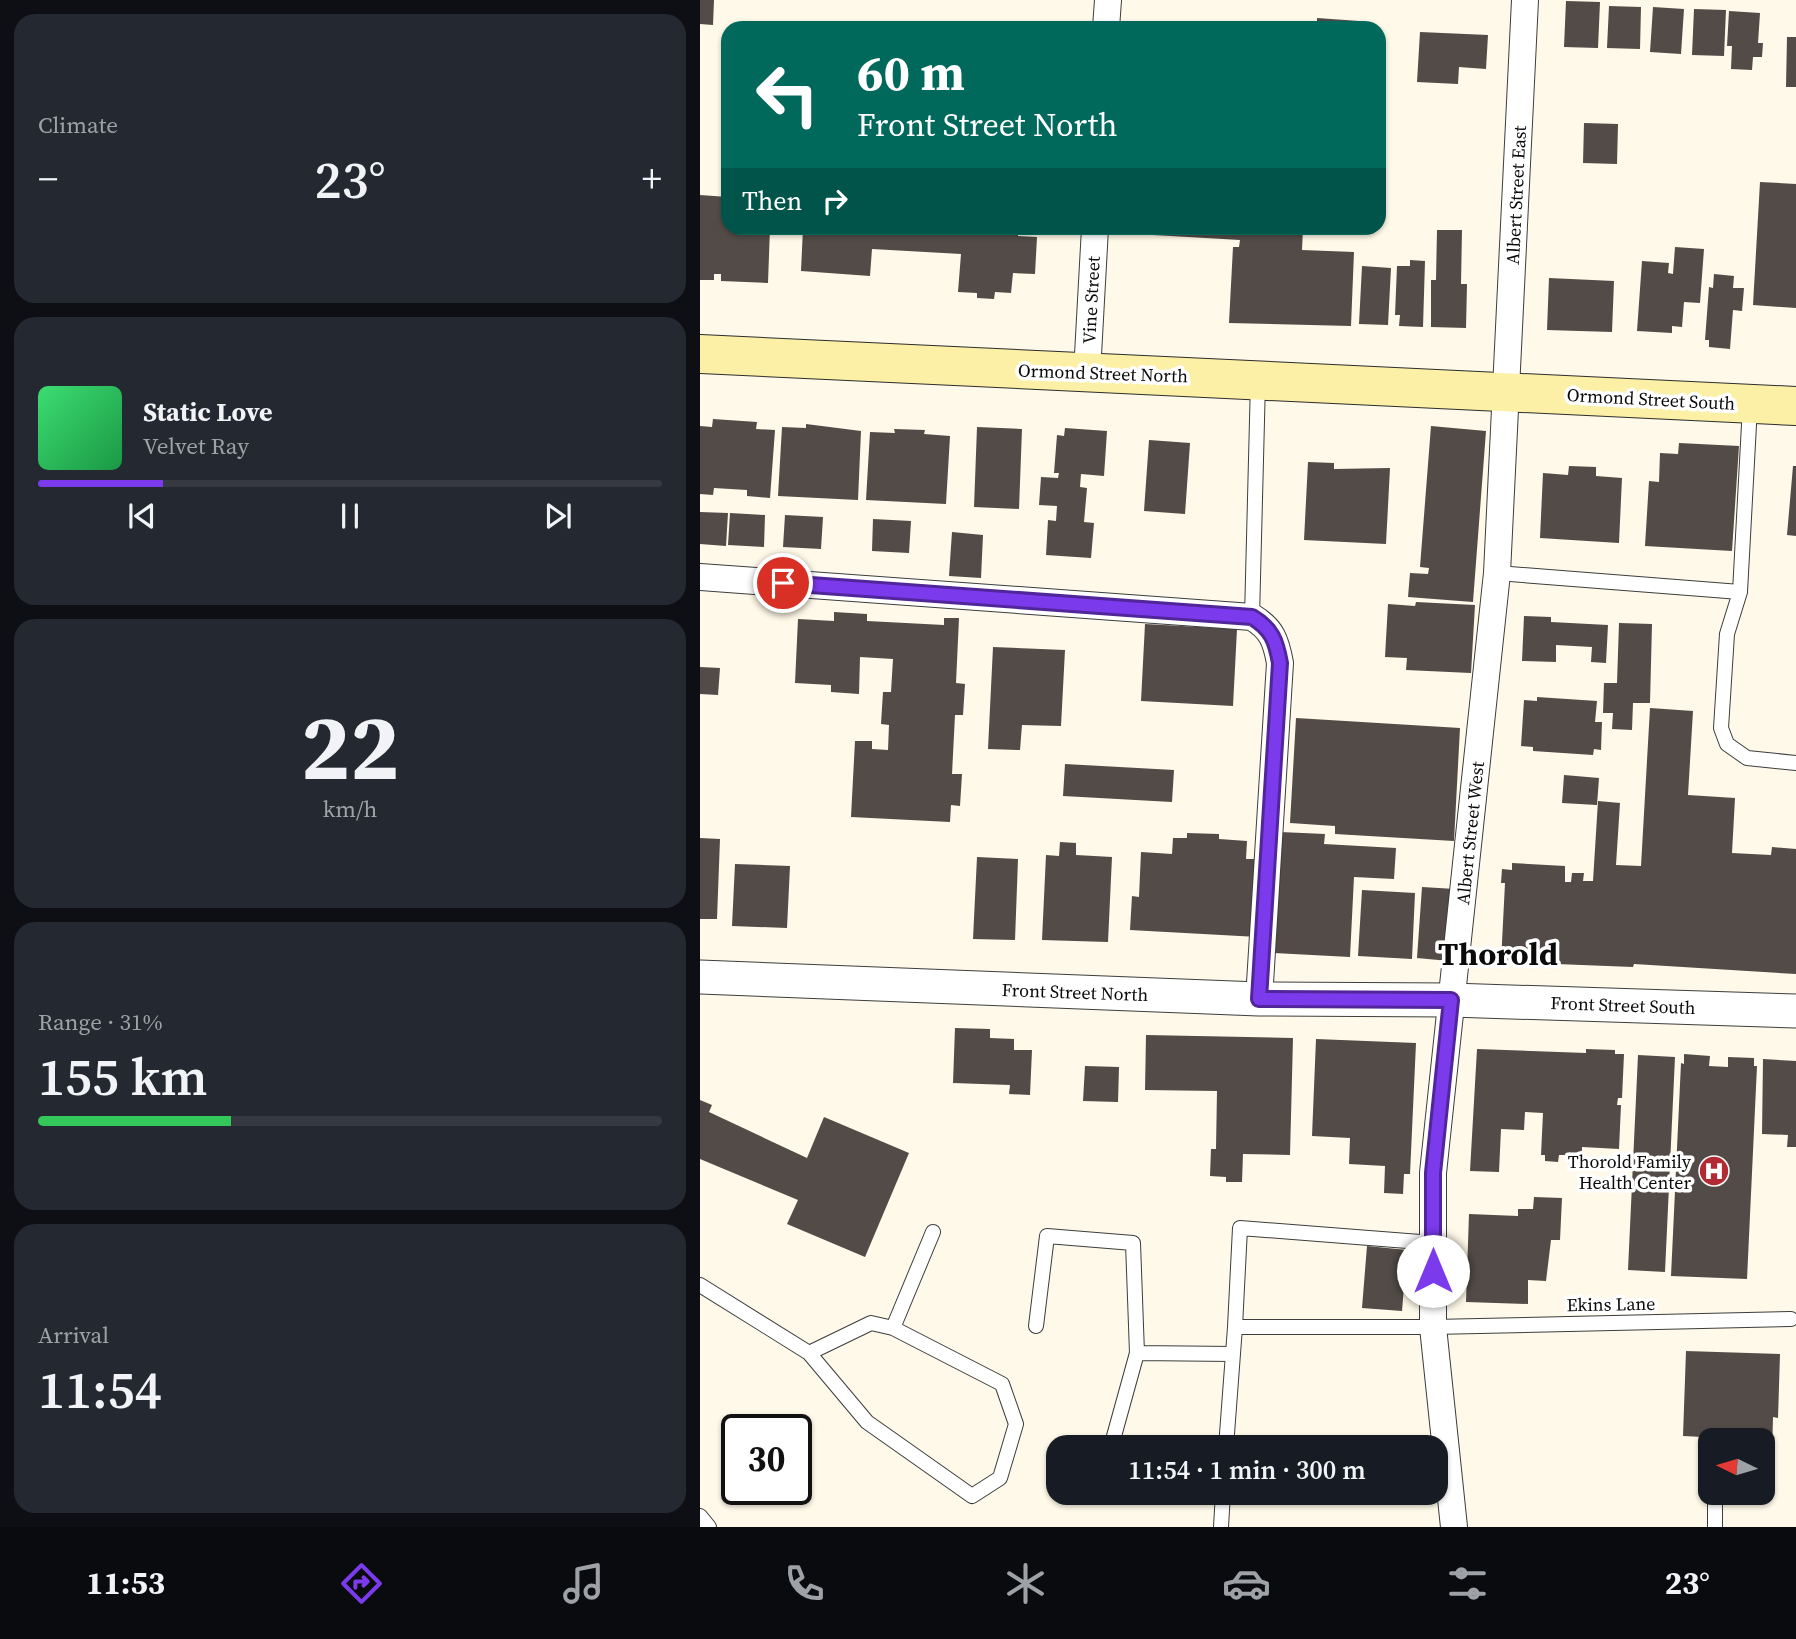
<!DOCTYPE html>
<meta charset="utf-8">
<style>
:root{--surface:#171b24;--page:#242831;--text:#f1f3f6;--muted:#9ea1a6;--line:#363941;--accent:#7c3aed}
body{margin:0;font-family:"Source Serif 4",serif;background:var(--page);color:var(--text);height:100vh;display:flex;flex-direction:column;font-size:26px;white-space:nowrap}
*{box-sizing:border-box;margin:0}
p{font-size:23px;color:var(--muted)}
.icon{flex:none;width:38px;height:38px;fill:none;stroke:currentColor;stroke-width:2;stroke-linecap:round;stroke-linejoin:round}
.map{position:relative;flex:1;overflow:hidden}
.side{display:flex;flex-direction:column;gap:14px;padding:14px;background:#0d0f14;width:700px}
.side>*{flex:none}
.guide{position:absolute;left:21px;top:21px;width:665px;height:214px;border-radius:21px;box-shadow:0 2px 5px #0004;background:#00695c;color:#fff;overflow:hidden}
.needle{width:46px;rotate:275deg}
.controls{position:absolute;left:998px;top:1428px;display:grid;gap:14px}
.controls a{display:grid;place-items:center;width:77px;height:77px;border-radius:14px;background:var(--surface);box-shadow:0 2px 5px #0004;font-size:35px}
.speed{position:absolute;left:21px;top:1414px;display:flex;gap:14px;font-size:35px;font-weight:700;text-align:center}
.speed>*{display:grid;place-content:center;width:91px;height:91px;border-radius:50%;background:var(--surface);box-shadow:0 2px 5px #0004;line-height:1}
.speed .limit{border:4px solid #111;border-radius:10px;background:#fff;color:#111}
.pin{position:absolute;display:grid;place-items:center;width:60px;height:60px;color:#fff;margin:-30px;border:4px solid #fff;border-radius:50%;box-shadow:0 2px 7px #0007}
.me{position:absolute;width:77px;margin:-38px;rotate:0deg;stroke-linejoin:round;filter:drop-shadow(0 0 5px #0008)}
.turn{display:flex;align-items:center;gap:24px;height:147px;padding:0 21px;font-size:32px}
.turn .icon{width:91px;height:91px;stroke-width:2.5}
.turn b{display:block;font-size:49px;line-height:60px}
.then{display:flex;align-items:center;height:66px;padding:0 21px;background:#0003;gap:14px;font-size:26px}
.big{font-size:52px;font-weight:600;line-height:1.1}
.side .tile{flex:1;display:flex;flex-direction:column;justify-content:center;gap:10px;min-width:0;padding:0 24px;border-radius:21px;background:var(--page)}
.side .dial{align-items:center;gap:0}
.dial b{font-size:91px;line-height:1}
.song{display:flex;align-items:center;gap:21px}
.cover{width:84px;height:84px;border-radius:10px;background:linear-gradient(135deg,hsl(140 70% 55%),hsl(140 70% 35%))}
.played{height:7px;border-radius:4px;background:linear-gradient(90deg,var(--accent) 20%,var(--line) 20%)}
.keys{display:flex;justify-content:space-around;direction:ltr}
.heat{display:flex;justify-content:space-between;align-items:center;font-size:38px;direction:ltr}
.charge{height:10px;border-radius:5px;background:linear-gradient(90deg,#34c759 31%,var(--line) 0)}
.trip{position:absolute;left:346px;top:1435px;width:402px;height:70px;border-radius:21px;background:var(--surface);box-shadow:0 2px 5px #0004;font-weight:600;line-height:70px;text-align:center}
.dock{display:flex;height:112px;justify-content:space-around;align-items:center;background:#090b0e;color:var(--muted)}
.dock .icon{width:49px;height:49px}
.dock .active{color:var(--accent)}
.dock b{font-size:32px;color:var(--text)}
main{display:flex;flex:1;min-height:0}
.map>svg:first-child{display:block}
.building{fill:#524b47}
.lines{fill:none;stroke-linecap:round;stroke-linejoin:round}
.service-casing{stroke:#3d3d3d;stroke-width:16}
.minor-casing{stroke:#3d3d3d;stroke-width:28}
.tertiary-casing{stroke:#3d3d3d;stroke-width:35}
.secondary-casing{stroke:#2c2c2c;stroke-width:40}
.service{stroke:#fff;stroke-width:14}
.minor{stroke:#fff;stroke-width:26}
.tertiary{stroke:#fff;stroke-width:33}
.secondary{stroke:#fbf0a6;stroke-width:38}
.route-casing{stroke:#51269a;stroke-width:18}
.route{stroke:#7c3aed;stroke-width:12}
.labels{text-anchor:middle;dominant-baseline:central;stroke-width:7;stroke-linejoin:round;paint-order:stroke}
.street-label{font-size:18px;fill:#0a0a0a;stroke:#fff}
.poi-label{font-size:18px;fill:#0a0a0a;stroke:#fff;text-anchor:end}
.town-label{font-size:32px;font-weight:bold;fill:#0a0a0a;stroke:#fff}
</style>
<main>
<section class="side">
<div class="tile"><p>Climate</p>
<div class="heat"><a>−</a><b class="big">23°</b><a>+</a></div>
</div>
<div class="tile">
<div class="song"><i class="cover"></i><div><b>Static Love</b><p>Velvet Ray</p></div></div>
<div class="played"></div>
<div class="keys"><svg class="icon" aria-label="previous" viewBox="0 0 24 24"><path d="M18 5L8 12l10 7zM5 5v14"/></svg><svg class="icon" aria-label="pause" viewBox="0 0 24 24"><path d="M8 5v14M16 5v14"/></svg><svg class="icon" aria-label="next" viewBox="0 0 24 24"><path d="M6 5l10 7-10 7zM19 5v14"/></svg></div>
</div>
<div class="tile dial"><b>22</b><p>km/h</p></div>
<div class="tile"><p>Range · 31%</p><b class="big">155 km</b><div class="charge"></div></div>
<div class="tile"><p>Arrival</p><b class="big">11:54</b></div>
</section>
<div class="map">
<svg width="1096" height="1527" viewBox="0 0 1096 1527">
<rect width="100%" height="100%" fill="#fef9e8"/>
<path class="building" d="M 0,0 L 14,0 L 13,25 L 0,24 Z
M 866,1 L 900,2 L 898,48 L 864,47 Z
M 909,6 L 941,7 L 940,49 L 907,48 Z
M 953,7 L 984,9 L 981,54 L 950,52 Z
M 994,9 L 1026,10 L 1024,56 L 992,55 Z
M 1029,11 L 1060,13 L 1058,43 L 1063,43 L 1062,57 L 1053,57 L 1052,70 L 1031,69 L 1032,46 L 1027,46 Z
M 617,18 L 659,21 L 658,28 L 609,28 L 609,23 L 617,24 Z
M 467,22 L 519,25 L 519,28 L 466,28 Z
M 720,32 L 788,35 L 786,69 L 759,67 L 758,84 L 717,82 Z
M 1087,37 L 1096,37 L 1096,87 L 1086,87 Z
M 884,123 L 918,124 L 917,164 L 883,163 Z
M 1060,182 L 1096,184 L 1096,308 L 1053,305 Z
M 0,195 L 28,197 L 28,228 L 70,228 L 68,283 L 21,281 L 21,274 L 14,274 L 14,280 L 0,280 Z
M 103,228 L 318,228 L 318,236 L 337,237 L 335,274 L 313,273 L 311,293 L 295,292 L 294,299 L 277,298 L 277,293 L 258,292 L 261,254 L 172,249 L 170,276 L 101,271 Z
M 434,228 L 603,228 L 602,250 L 654,252 L 651,326 L 529,323 L 533,247 L 539,247 L 540,240 L 453,235 L 454,231 L 434,230 Z
M 737,230 L 762,230 L 761,284 L 767,284 L 766,328 L 731,327 L 731,280 L 736,280 Z
M 975,247 L 1004,249 L 1000,303 L 984,302 L 982,327 L 972,326 L 972,333 L 937,331 L 942,261 L 969,263 L 968,273 L 973,274 Z
M 710,260 L 725,261 L 723,327 L 699,326 L 700,315 L 695,315 L 697,266 L 710,266 Z
M 662,266 L 691,268 L 688,325 L 659,324 Z
M 1014,274 L 1034,276 L 1033,288 L 1044,288 L 1042,311 L 1033,310 L 1030,349 L 1009,347 L 1009,340 L 1005,340 L 1009,287 L 1013,288 Z
M 849,278 L 914,281 L 912,332 L 847,330 Z
M 13,419 L 57,422 L 56,429 L 75,430 L 70,498 L 47,496 L 47,490 L 14,488 L 13,495 L 0,494 L 0,426 L 12,427 Z
M 106,424 L 161,431 L 158,500 L 78,496 L 82,427 L 106,428 Z
M 731,426 L 786,431 L 773,602 L 708,597 L 710,573 L 728,574 L 729,568 L 720,567 Z
M 277,427 L 322,429 L 319,509 L 274,507 Z
M 365,428 L 407,431 L 404,476 L 381,474 L 380,487 L 387,488 L 384,522 L 394,523 L 391,558 L 346,555 L 348,520 L 356,521 L 357,506 L 339,505 L 341,477 L 358,478 L 359,473 L 354,473 L 357,435 L 364,436 Z
M 194,429 L 225,430 L 224,434 L 250,436 L 246,504 L 166,500 L 170,432 L 195,433 Z
M 449,440 L 490,443 L 485,514 L 444,511 Z
M 979,443 L 1039,446 L 1032,551 L 945,546 L 949,481 L 959,482 L 960,453 L 978,454 Z
M 608,462 L 634,463 L 634,469 L 690,468 L 686,544 L 604,540 Z
M 869,466 L 896,467 L 896,476 L 922,478 L 919,543 L 840,538 L 843,473 L 868,475 Z
M 1093,466 L 1096,466 L 1096,536 L 1087,535 Z
M 0,512 L 28,513 L 26,546 L 0,544 Z
M 30,513 L 65,515 L 64,547 L 28,545 Z
M 85,515 L 123,517 L 121,549 L 83,547 Z
M 173,519 L 211,521 L 209,553 L 172,551 Z
M 252,532 L 283,535 L 281,578 L 249,576 Z
M 716,602 L 775,605 L 771,673 L 706,670 L 707,658 L 685,657 L 688,604 L 715,606 Z
M 134,612 L 167,614 L 167,621 L 244,625 L 244,618 L 259,618 L 256,683 L 265,684 L 263,715 L 255,715 L 252,774 L 262,774 L 260,806 L 251,805 L 250,822 L 151,817 L 155,741 L 172,741 L 172,749 L 188,750 L 189,725 L 181,724 L 183,692 L 191,692 L 193,659 L 160,657 L 159,694 L 131,692 L 131,685 L 95,683 L 98,619 L 134,621 Z
M 824,616 L 851,617 L 851,622 L 908,625 L 906,663 L 891,662 L 892,647 L 856,645 L 856,662 L 822,661 Z
M 919,623 L 952,624 L 950,703 L 933,703 L 932,730 L 912,729 L 913,713 L 903,713 L 904,683 L 917,683 Z
M 445,624 L 537,629 L 533,706 L 441,701 Z
M 293,647 L 365,650 L 361,726 L 322,725 L 320,750 L 288,749 Z
M 0,667 L 20,668 L 18,695 L 0,694 Z
M 837,697 L 897,701 L 895,722 L 902,722 L 901,750 L 894,749 L 893,755 L 833,751 L 833,747 L 821,746 L 824,700 L 837,701 Z
M 950,708 L 993,711 L 988,795 L 1035,798 L 1032,853 L 1071,855 L 1072,847 L 1096,849 L 1096,974 L 934,964 L 933,967 L 801,962 L 805,883 L 801,883 L 802,869 L 812,870 L 812,863 L 865,866 L 865,882 L 871,882 L 872,873 L 884,873 L 883,881 L 893,881 L 898,801 L 920,803 L 916,865 L 941,866 Z
M 596,718 L 760,728 L 754,841 L 635,834 L 635,826 L 590,823 Z
M 365,764 L 474,770 L 472,802 L 363,796 Z
M 864,775 L 899,778 L 897,805 L 862,803 Z
M 580,832 L 625,834 L 624,844 L 696,848 L 694,879 L 654,877 L 650,957 L 574,953 Z
M 487,833 L 519,834 L 519,839 L 547,841 L 546,859 L 555,859 L 558,937 L 430,930 L 432,896 L 439,897 L 441,852 L 472,854 L 473,838 L 487,838 Z
M 0,838 L 20,839 L 17,919 L 0,919 Z
M 360,842 L 376,843 L 376,855 L 412,857 L 408,942 L 342,940 L 346,855 L 359,856 Z
M 277,857 L 318,859 L 315,940 L 273,939 Z
M 35,864 L 90,866 L 87,928 L 32,926 Z
M 722,887 L 755,889 L 749,961 L 717,958 Z
M 662,890 L 715,893 L 712,959 L 658,956 Z
M 255,1028 L 290,1029 L 290,1038 L 314,1039 L 314,1050 L 332,1050 L 330,1095 L 309,1094 L 310,1085 L 253,1083 Z
M 446,1035 L 593,1038 L 590,1155 L 543,1154 L 542,1182 L 526,1182 L 526,1177 L 510,1176 L 511,1149 L 516,1149 L 517,1091 L 445,1090 Z
M 616,1039 L 716,1043 L 710,1174 L 704,1174 L 703,1194 L 684,1193 L 685,1166 L 649,1164 L 650,1138 L 612,1136 Z
M 777,1049 L 886,1053 L 886,1049 L 915,1050 L 915,1054 L 924,1054 L 922,1098 L 918,1098 L 917,1105 L 921,1105 L 919,1149 L 882,1147 L 882,1155 L 859,1155 L 858,1162 L 845,1161 L 845,1155 L 841,1155 L 843,1113 L 825,1112 L 824,1130 L 801,1129 L 799,1172 L 770,1171 Z
M 984,1054 L 1010,1056 L 1009,1066 L 1028,1067 L 1028,1057 L 1054,1058 L 1054,1066 L 1057,1066 L 1047,1279 L 971,1276 L 981,1063 L 984,1064 Z
M 938,1055 L 975,1057 L 965,1272 L 928,1270 Z
M 1063,1059 L 1096,1061 L 1096,1147 L 1087,1147 L 1088,1135 L 1062,1134 Z
M 385,1066 L 419,1067 L 418,1102 L 383,1101 Z
M 0,1100 L 12,1105 L 9,1112 L 107,1158 L 124,1117 L 209,1153 L 165,1257 L 87,1224 L 98,1200 L 0,1159 Z
M 834,1197 L 862,1198 L 860,1240 L 851,1240 L 846,1281 L 828,1280 L 828,1304 L 766,1302 L 769,1214 L 818,1216 L 818,1209 L 833,1209 Z
M 667,1246 L 707,1250 L 702,1311 L 662,1308 Z
M 986,1351 L 1080,1354 L 1078,1418 L 1073,1417 L 1072,1455 L 1062,1455 L 1062,1440 L 983,1436 Z"/>
<g class="lines">
<g class="service-casing">
<path id="service" d="M 1050,406 L 1040,592 L 1027,634 L 1021,728 L 1027,744 L 1047,758 L 1096,763
M 797,573 L 1040,592
M 552,617 L 558,381
M 0,1285 L 109,1353 L 167,1422 L 272,1496 L 300,1478 L 316,1424 L 302,1384 L 193,1328 L 171,1323 L 109,1353
M 336,1326 L 347,1236 L 433,1243 L 437,1353 L 411,1447
M 535,1327 L 540,1228 L 733,1243
M 193,1328 L 233,1232
M 437,1353 L 533,1354
M 526,1447 L 535,1327 L 733,1327 L 1091,1319
M 0,1516 L 9,1527
M 521,1527 L 523,1493
M 1015,1527 L 1015,1493"/>
</g>
<g class="minor-casing">
<path id="minor" d="M 406,28 L 408,0
M 387,373 L 395,228
M 0,577 L 552,617 C 572,629 576,641 580,663 L 559,999
M 754,1527 L 733,1327 L 733,1173 L 797,573 L 825,0"/>
</g>
<g class="tertiary-casing">
<path id="tertiary" d="M 0,977 L 559,999 L 751,1000 L 1096,1011"/>
</g>
<g class="secondary-casing">
<path id="secondary" d="M 0,354 L 1096,406"/>
</g>
<use href="#service" class="service"/>
<use href="#minor" class="minor"/>
<use href="#tertiary" class="tertiary"/>
<use href="#secondary" class="secondary"/>
</g>
<g class="lines">
<g class="route-casing">
<path id="route" d="M 83,583 L 552,617 C 572,629 576,641 580,663 L 559,999 L 751,1000 L 733,1173 L 733,1271"/>
</g>
<use href="#route" class="route"/>
</g>
<defs>
<g id="hospital-disc" transform="scale(1.575)"><circle r="9.5" fill="#b22b34" stroke="#fff"/><path d="M-5-5h3v3.5h4V-5h3V5h-3V1.5h-4V5h-3Z" fill="#fff"/></g>
</defs>
<g fill-rule="evenodd">
<use href="#hospital-disc" x="1014" y="1171"/>
</g>
<g class="labels">
<g class="street-label">
<text transform="translate(816 195) rotate(-87)">Albert Street East</text>
<text transform="translate(391 300) rotate(-87)">Vine Street</text>
<text transform="translate(403 373) rotate(2)">Ormond Street North</text>
<text transform="translate(951 399) rotate(3)">Ormond Street South</text>
<text transform="translate(770 833) rotate(-84)">Albert Street West</text>
<text transform="translate(375 992) rotate(2)">Front Street North</text>
<text transform="translate(923 1005) rotate(2)">Front Street South</text>
<text transform="translate(911 1304) rotate(-1)">Ekins Lane</text>
</g>
<g class="poi-label">
<text x="991" y="1161">Thorold Family<tspan x="991" dy="21">Health Center</tspan></text>
</g>
<g class="town-label">
<text x="798" y="954">Thorold</text>
</g>
</g>
</svg>
<div class="controls">
<a><svg class="needle" viewBox="-14 -14 28 28"><path d="M0-13l5 13h-10z" fill="#e53935"/><path d="M0 13l5-13h-10z" fill="#9ea1a6"/></svg></a>
</div>
<div class="speed"><div class="limit">30</div></div>
<div class="pin" style="left:83px;top:583px;background:#d93025"><svg class="icon" aria-label="arrive" viewBox="0 0 24 24"><path d="M6 21V4h12l-3 4 3 4H6"/></svg></div>
<svg class="me" style="left:733px;top:1271px" viewBox="-20 -20 40 40"><circle r="19" fill="#fff"/><path d="M0-13L10 11 0 6-10 11z" fill="#7c3aed"/></svg>
<div class="trip">11:54 · 1 min · 300 m</div>
<div class="guide">
<div class="turn"><svg class="icon" aria-label="left" viewBox="0 0 24 24"><path d="M17 20v-9H6M10 6l-5 5 5 5"/></svg><div><b>60 m</b>Front Street North</div></div>
<div class="then">Then<svg class="icon" aria-label="right" viewBox="0 0 24 24"><path d="M7 20v-9h11M14 6l5 5-5 5"/></svg></div>
</div>
</div>
</main>
<nav class="dock">
<b>11:53</b>
<svg class="icon active" aria-label="directions" viewBox="0 0 24 24"><path d="M12 3l9 9-9 9-9-9zM9 14v-3h6M13 9l2 2-2 2"/></svg>
<svg class="icon" aria-label="music" viewBox="0 0 24 24"><path d="M9 18V5l10-2v13"/><circle cx="6" cy="18" r="3"/><circle cx="16" cy="16" r="3"/></svg>
<svg class="icon" aria-label="phone" viewBox="0 0 24 24"><path d="M5 4h4l2 5-3 2q2 4 5 5l2-3 5 2v4C11 20 4 13 5 4z"/></svg>
<svg class="icon" aria-label="climate" viewBox="0 0 24 24"><path d="M12 3v18M4 7l16 10M4 17L20 7"/></svg>
<svg class="icon" aria-label="car" viewBox="0 0 24 24"><path d="M5 17H2v-5l4-1 3-4h7l3 4 3 1v5h-3M9 17h6M6 11h13"/><circle cx="7" cy="17" r="2"/><circle cx="17" cy="17" r="2"/></svg>
<svg class="icon" aria-label="filters" viewBox="0 0 24 24"><path d="M4 7h16M4 17h16"/><circle cx="9" cy="7" r="2"/><circle cx="15" cy="17" r="2"/></svg>
<b>23°</b>
</nav>
